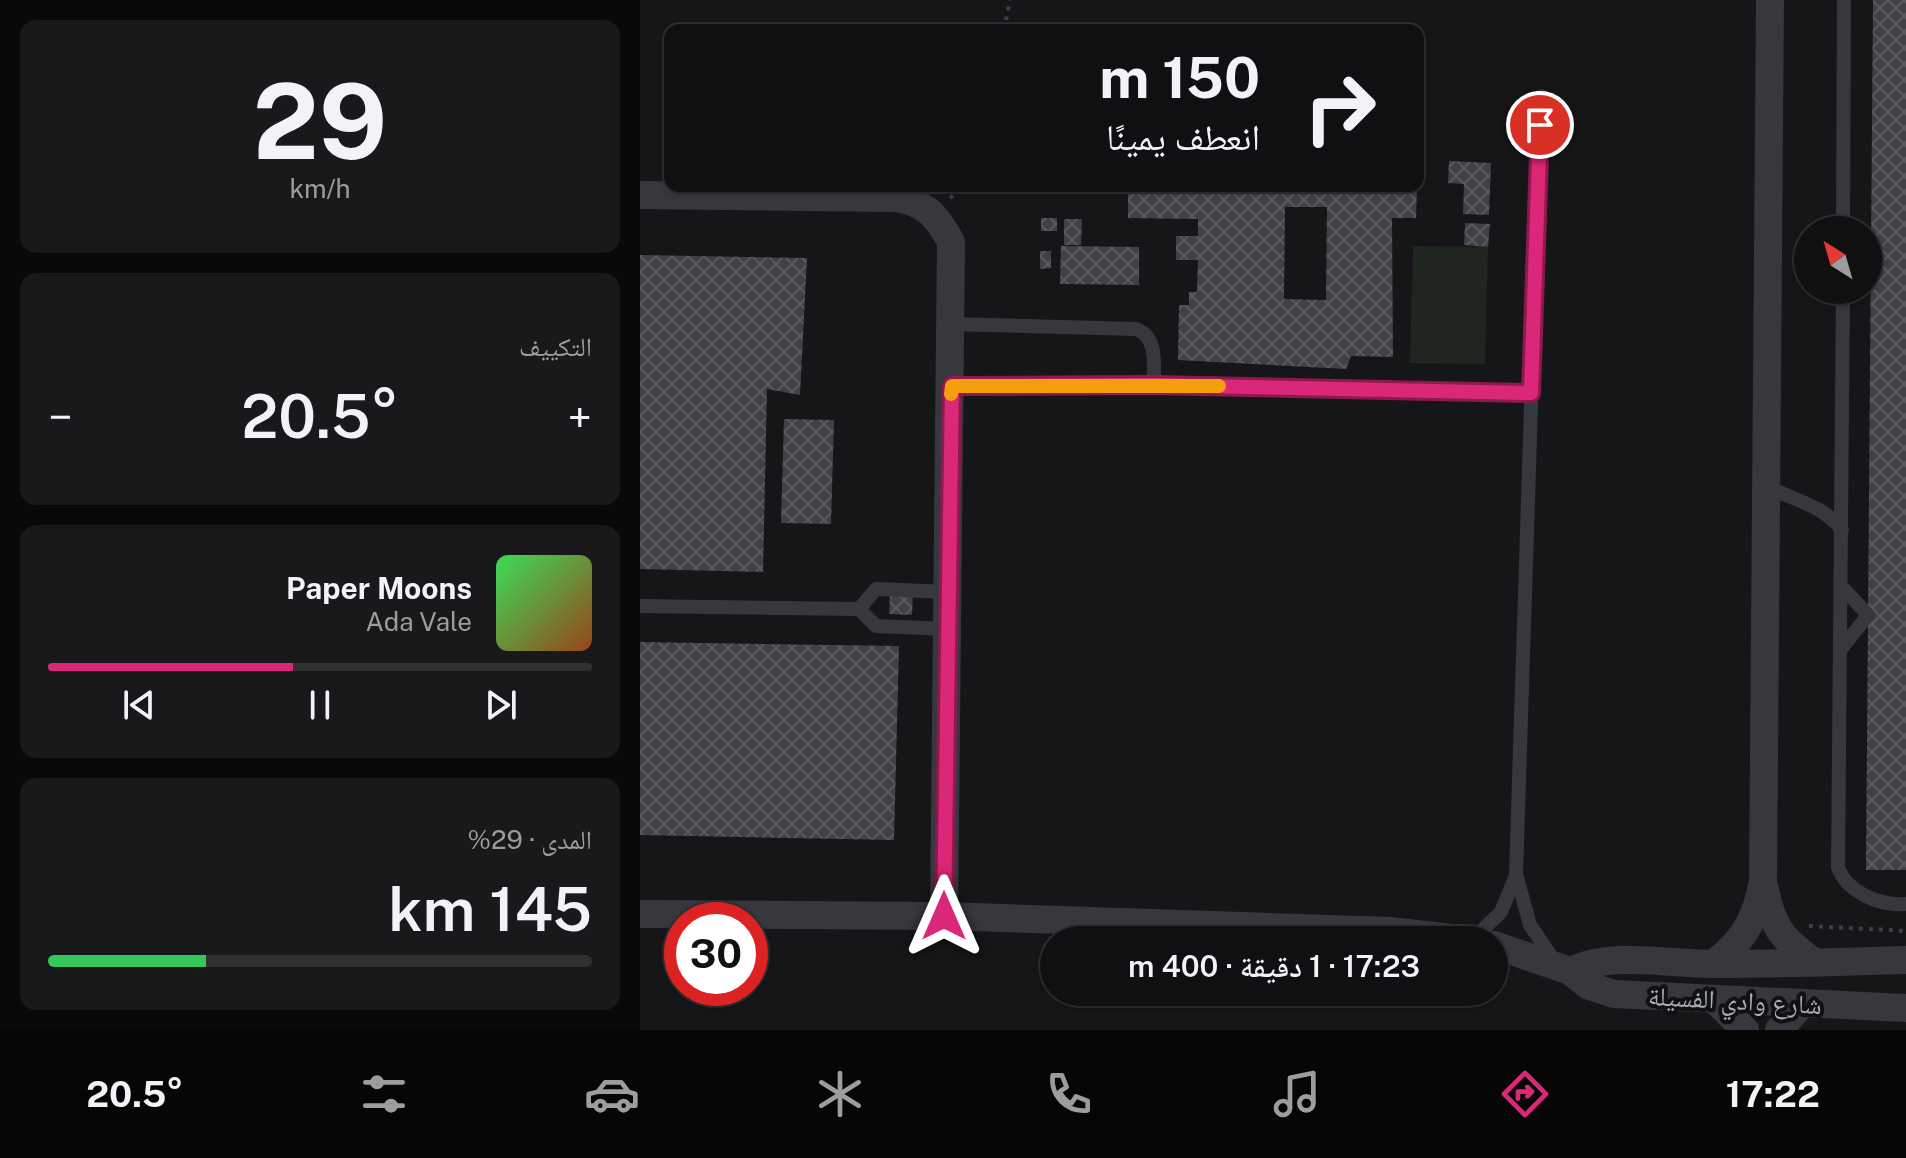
<!DOCTYPE html>
<html lang="ar">
<meta charset="utf-8">
<style>
:root{--surface:#101012;--page:#19191b;--text:#f1f3f6;--muted:#9c9d9f;--line:#303032;--accent:#db2777}
body{margin:0;font-family:"Public Sans","Noto Naskh Arabic",sans-serif;background:var(--page);color:var(--text);direction:rtl;height:100vh;display:flex;flex-direction:column;font-size:30px;white-space:nowrap}
*{box-sizing:border-box;margin:0}
p{font-size:26px;color:var(--muted)}
.icon{flex:none;width:44px;height:44px;fill:none;stroke:currentColor;stroke-width:2;stroke-linecap:round;stroke-linejoin:round}
.map{position:relative;flex:1;overflow:hidden;direction:ltr}
.panel{display:flex;flex-direction:column;gap:20px;padding:20px;background:#09090a;width:640px}
.panel>*{flex:none}
.guide{position:absolute;left:24px;top:24px;width:760px;height:168px;border-radius:16px;box-shadow:0 2px 6px #0004,0 0 0 2px var(--line);direction:rtl;background:#101012;color:var(--text);overflow:hidden}
.needle{width:52px;rotate:323deg}
.fabs{position:absolute;left:1154px;top:216px;display:grid;gap:16px}
.fabs a{display:grid;place-items:center;width:88px;height:88px;border-radius:50%;background:var(--surface);box-shadow:0 2px 6px #0004,0 0 0 2px var(--line);font-size:40px}
.speed{position:absolute;left:24px;top:902px;display:flex;gap:16px;font-size:40px;font-weight:700;text-align:center}
.speed>*{display:grid;place-content:center;width:104px;height:104px;border-radius:50%;background:var(--surface);box-shadow:0 2px 6px #0004,0 0 0 2px var(--line);line-height:1}
.speed .limit{border:12px solid #d22;background:#fff;color:#111}
.pin{position:absolute;display:grid;place-items:center;width:68px;height:68px;color:#fff;margin:-34px;border:4px solid #fff;border-radius:50%;box-shadow:0 2px 8px #0007}
.me{position:absolute;width:88px;margin:-44px;rotate:0deg;stroke-linejoin:round;filter:drop-shadow(0 0 6px #0008)}
.turn{display:flex;align-items:center;gap:28px;height:168px;padding:0 32px;font-size:36px}
.turn .icon{width:104px;height:104px;stroke-width:2.5}
.turn b{display:block;font-size:56px;line-height:68px}
.big{font-size:60px;font-weight:600;line-height:1.1}
.panel .card{flex:1;display:flex;flex-direction:column;justify-content:center;gap:12px;min-width:0;padding:0 28px;border-radius:16px;background:var(--page)}
.panel .dial{align-items:center;gap:0}
.dial b{font-size:104px;line-height:1}
.song{display:flex;align-items:center;gap:24px}
.cover{width:96px;height:96px;border-radius:12px;background:linear-gradient(135deg,hsl(130 70% 55%),hsl(20 70% 35%))}
.played{height:8px;border-radius:4px;background:linear-gradient(90deg,var(--accent) 45%,var(--line) 45%)}
.keys{display:flex;justify-content:space-around;direction:ltr}
.heat{display:flex;justify-content:space-between;align-items:center;font-size:44px;direction:ltr}
.charge{height:12px;border-radius:6px;background:linear-gradient(90deg,#34c759 29%,var(--line) 0)}
.trip{position:absolute;left:400px;top:926px;width:468px;height:80px;border-radius:40px;background:var(--surface);box-shadow:0 2px 6px #0004,0 0 0 2px var(--line);font-weight:600;line-height:80px;text-align:center;direction:rtl}
.tabs{display:flex;height:128px;justify-content:space-around;align-items:center;background:#060607;color:var(--muted)}
.tabs .icon{width:56px;height:56px}
.tabs .on{color:var(--accent)}
.tabs b{font-size:36px;color:var(--text)}
main{display:flex;flex:1;min-height:0}
.map>svg:first-child{display:block}
.green{fill:#1e261f}
.building{fill:url(#building-cross-hatch);fill-rule:evenodd}
.lines{fill:none;stroke-linecap:round;stroke-linejoin:round}
.path{stroke:#3d3f44;stroke-width:4;stroke-dasharray:4 6;stroke-linecap:butt}
.service{stroke:#37383d;stroke-width:14}
.minor{stroke:#37383d;stroke-width:28}
.route-casing{stroke:#8e194d;stroke-width:20}
.route{stroke:#db2777;stroke-width:14}
.slow{stroke:#f59e0b;stroke-width:14}
.labels{text-anchor:middle;dominant-baseline:central;stroke-width:8;stroke-linejoin:round;paint-order:stroke}
.street-label{font-size:26px;fill:#a8adb8;stroke:#111113}
</style>
<main>
<div class="map">
<svg width="1266" height="1030" viewBox="0 0 1266 1030">
<defs>
<pattern id="building-cross-hatch" width="8" height="8" patternUnits="userSpaceOnUse" patternTransform="scale(2)"><rect width="8" height="8" fill="#404145"/><path d="M0 0l8 8M0 8l8-8" fill="none" stroke="#595a5e"/></pattern>
</defs>
<rect width="100%" height="100%" fill="#161618"/>
<path class="green" d="M 773,246 L 848,247 L 845,364 L 770,363 Z"/>
<path class="building" d="M 1233,0 L 1266,0 L 1266,870 L 1226,870 Z
M 809,161 L 851,163 L 849,215 L 823,214 L 824,184 L 808,183 Z
M 488,186 L 777,186 L 776,218 L 752,218 L 753,357 L 711,356 L 706,369 L 538,360 L 539,305 L 549,305 L 549,292 L 557,292 L 558,260 L 536,260 L 536,236 L 558,236 L 558,219 L 488,218 ZM 645,207 L 687,207 L 686,300 L 644,299 Z
M 401,218 L 417,218 L 417,231 L 401,231 Z
M 424,219 L 442,219 L 441,245 L 424,245 Z
M 825,223 L 850,224 L 848,247 L 824,245 Z
M 421,246 L 499,247 L 499,285 L 420,284 Z
M 400,251 L 411,251 L 411,268 L 400,269 Z
M 0,255 L 167,258 L 160,395 L 127,389 L 123,572 L 0,569 Z
M 144,419 L 194,420 L 191,524 L 141,523 Z
M 250,592 L 273,593 L 272,615 L 249,614 Z
M 0,642 L 259,646 L 254,840 L 0,835 Z"/>
<g class="lines">
<path class="path" d="M 364,30 L 370,0
M 310,198 L 325,186
M 1169,926 L 1266,931"/>
<path class="service" d="M 901,96 L 876,874 L 890,925 L 913,959
M 1203,230 L 1204,0
M 1203,290 L 1198,868 C 1208,893 1240,906 1266,904
M 310,324 L 496,329 C 519,338 513,364 514,385
M 312,386 L 514,385 L 891,393
M 1127,486 C 1154,501 1182,504 1202,530
M 0,606 L 219,609 L 236,626 L 306,629
M 219,609 L 236,589 L 308,592
M 1202,648 L 1228,615 L 1203,588
M 832,940 L 861,912 L 875,878"/>
<path class="minor" d="M 0,195 L 258,198 C 287,204 297,216 311,242 L 304,916
M 1125,890 C 1133,929 1143,939 1175,963
M 0,914 L 304,916 L 750,931 L 829,940
M 854,945 L 930,971 L 949,986 L 974,994 L 1266,1008
M 1073,964 C 1104,941 1116,919 1123,881 L 1130,0
M 930,971 C 973,951 1029,964 1076,964 C 1139,964 1203,962 1266,960
M 1076,1001 L 1105,1030
M 1139,1030 L 1162,1004"/>
</g>
<g class="lines">
<g class="route-casing">
<path id="route" d="M 304,916 L 312,386 L 514,385 L 891,393 L 900,125"/>
</g>
<use href="#route" class="route"/>
<path class="slow" d="M 311,394 L 312,386 L 579,386"/>
</g>
<g class="labels">
<g class="street-label">
<text transform="translate(1095 1000) rotate(3)">شارع وادي الفسيلة</text>
</g>
</g>
</svg>
<div class="fabs">
<a><svg class="needle" viewBox="-14 -14 28 28"><path d="M0-13l5 13h-10z" fill="#e53935"/><path d="M0 13l5-13h-10z" fill="#9c9d9f"/></svg></a>
</div>
<div class="speed"><div class="limit">30</div></div>
<div class="pin" style="left:900px;top:125px;background:#d93025"><svg class="icon" aria-label="arrive" viewBox="0 0 24 24"><path d="M6 21V4h12l-3 4 3 4H6"/></svg></div>
<svg class="me" style="left:304px;top:916px" viewBox="-20 -20 40 40"><path d="M0-17L14 15 0 8-14 15z" fill="#db2777" stroke="#fff" stroke-width="4"/></svg>
<div class="trip">17:23 · 1 دقيقة · 400 m</div>
<div class="guide">
<div class="turn"><svg class="icon" aria-label="right" viewBox="0 0 24 24"><path d="M7 20v-9h11M14 6l5 5-5 5"/></svg><div><b>150 m</b>انعطف يمينًا</div></div>
</div>
</div>
<section class="panel">
<div class="card dial"><b>29</b><p>km/h</p></div>
<div class="card"><p>التكييف</p>
<div class="heat"><a>−</a><b class="big">20.5°</b><a>+</a></div>
</div>
<div class="card">
<div class="song"><i class="cover"></i><div><b>Paper Moons</b><p>Ada Vale</p></div></div>
<div class="played"></div>
<div class="keys"><svg class="icon" aria-label="previous" viewBox="0 0 24 24"><path d="M18 5L8 12l10 7zM5 5v14"/></svg><svg class="icon" aria-label="pause" viewBox="0 0 24 24"><path d="M8 5v14M16 5v14"/></svg><svg class="icon" aria-label="next" viewBox="0 0 24 24"><path d="M6 5l10 7-10 7zM19 5v14"/></svg></div>
</div>
<div class="card"><p>المدى · 29%</p><b class="big">145 km</b><div class="charge"></div></div>
</section>
</main>
<nav class="tabs">
<b>17:22</b>
<svg class="icon on" aria-label="directions" viewBox="0 0 24 24"><path d="M12 3l9 9-9 9-9-9zM9 14v-3h6M13 9l2 2-2 2"/></svg>
<svg class="icon" aria-label="music" viewBox="0 0 24 24"><path d="M9 18V5l10-2v13"/><circle cx="6" cy="18" r="3"/><circle cx="16" cy="16" r="3"/></svg>
<svg class="icon" aria-label="phone" viewBox="0 0 24 24"><path d="M5 4h4l2 5-3 2q2 4 5 5l2-3 5 2v4C11 20 4 13 5 4z"/></svg>
<svg class="icon" aria-label="climate" viewBox="0 0 24 24"><path d="M12 3v18M4 7l16 10M4 17L20 7"/></svg>
<svg class="icon" aria-label="car" viewBox="0 0 24 24"><path d="M5 17H2v-5l4-1 3-4h7l3 4 3 1v5h-3M9 17h6M6 11h13"/><circle cx="7" cy="17" r="2"/><circle cx="17" cy="17" r="2"/></svg>
<svg class="icon" aria-label="filters" viewBox="0 0 24 24"><path d="M4 7h16M4 17h16"/><circle cx="9" cy="7" r="2"/><circle cx="15" cy="17" r="2"/></svg>
<b>20.5°</b>
</nav>
